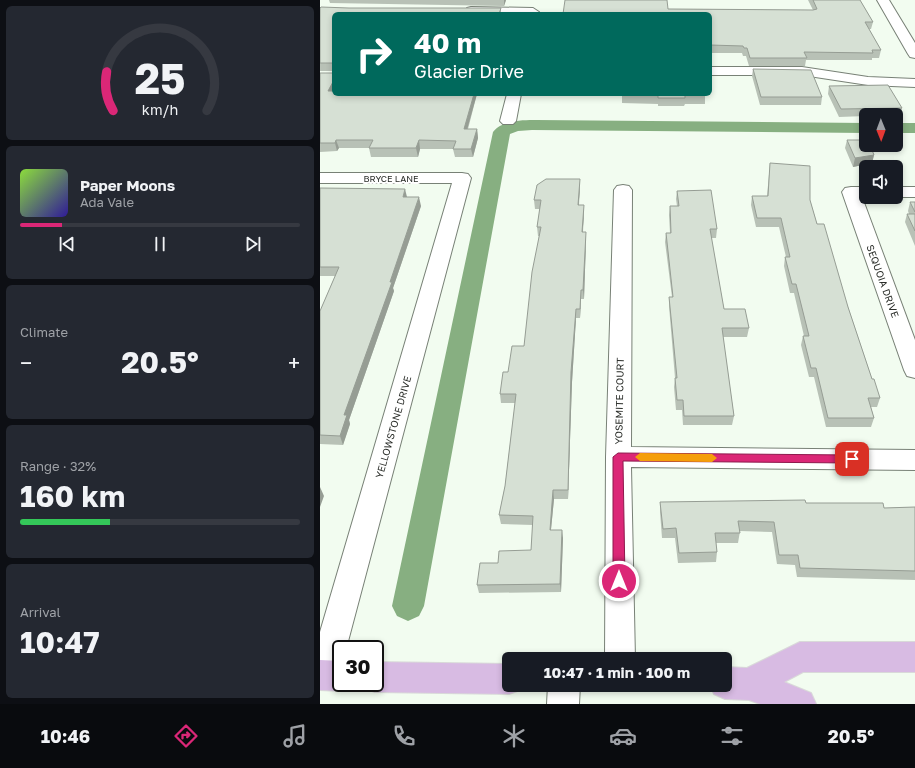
<!DOCTYPE html>
<meta charset="utf-8">
<style>
:root{--surface:#171b24;--page:#242831;--text:#f1f3f6;--muted:#9ea1a6;--line:#363941;--accent:#db2777}
body{margin:0;font-family:"Golos Text",sans-serif;background:var(--page);color:var(--text);height:100vh;display:flex;flex-direction:column;font-size:15px;white-space:nowrap}
*{box-sizing:border-box;margin:0}
p{font-size:13px;color:var(--muted)}
.icon{flex:none;width:22px;height:22px;fill:none;stroke:currentColor;stroke-width:2;stroke-linecap:round;stroke-linejoin:round}
.map{position:relative;flex:1;overflow:hidden}
.panel{display:flex;flex-direction:column;gap:6px;padding:6px;background:#0d0f14;width:320px}
.panel>*{flex:none}
.banner{position:absolute;left:12px;top:12px;width:380px;height:84px;border-radius:6px;box-shadow:0 2px 6px #0003;background:#00695c;color:#fff;overflow:hidden}
.needle{width:26px;rotate:179deg}
.tools{position:absolute;left:539px;top:108px;display:grid;gap:8px}
.tools a{display:grid;place-items:center;width:44px;height:44px;border-radius:6px;background:var(--surface);box-shadow:0 2px 6px #0003;font-size:20px}
.speed{position:absolute;left:12px;top:640px;display:flex;gap:8px;font-size:20px;font-weight:700;text-align:center}
.speed>*{display:grid;place-content:center;width:52px;height:52px;border-radius:50%;background:var(--surface);box-shadow:0 2px 6px #0003;line-height:1}
.speed .limit{border:2px solid #111;border-radius:6px;background:#fff;color:#111}
.pin{position:absolute;display:grid;place-items:center;width:34px;height:34px;color:#fff;margin:-17px;border-radius:8px;box-shadow:0 2px 6px #0006}
.me{position:absolute;width:44px;margin:-22px;rotate:0deg;stroke-linejoin:round;filter:drop-shadow(0 0 3px #0008)}
.turn{display:flex;align-items:center;gap:14px;height:84px;padding:0 16px;font-size:18px}
.turn .icon{width:52px;height:52px;stroke-width:2.5}
.turn b{display:block;font-size:28px;line-height:34px}
.big{font-size:30px;font-weight:700;line-height:1.1}
.panel .widget{flex:1;display:flex;flex-direction:column;justify-content:center;gap:6px;min-width:0;padding:0 14px;border-radius:6px;background:var(--page)}
.panel .dial{align-items:center;gap:0}
.dial svg{height:104px;overflow:visible;fill:none;stroke:var(--line);stroke-width:7;stroke-linecap:round;text-anchor:middle}
.dial text{fill:var(--text);stroke:none}
.song{display:flex;align-items:center;gap:12px}
.cover{width:48px;height:48px;border-radius:6px;background:linear-gradient(135deg,hsl(90 70% 55%),hsl(250 70% 35%))}
.played{height:4px;border-radius:2px;background:linear-gradient(90deg,var(--accent) 15%,var(--line) 15%)}
.keys{display:flex;justify-content:space-around;direction:ltr}
.heat{display:flex;justify-content:space-between;align-items:center;font-size:22px;direction:ltr}
.charge{height:6px;border-radius:3px;background:linear-gradient(90deg,#34c759 32%,var(--line) 0)}
.trip{position:absolute;left:182px;top:652px;width:230px;height:40px;border-radius:6px;background:var(--surface);box-shadow:0 2px 6px #0003;font-weight:700;line-height:40px;text-align:center}
.tab-bar{display:flex;height:64px;justify-content:space-around;align-items:center;background:#090b0e;color:var(--muted)}
.tab-bar .icon{width:28px;height:28px}
.tab-bar .current{color:var(--accent)}
.tab-bar b{font-size:18px;color:var(--text)}
main{display:flex;flex:1;min-height:0}
.map>svg:first-child{display:block}
.lines{fill:none;stroke-linecap:round;stroke-linejoin:round}
.canal{fill:#87af81;fill-rule:evenodd}
.minor-casing{stroke:#788176;stroke-width:2}
.major-casing{stroke:#d9d9d9;stroke-width:2}
.minor{fill:#fff;fill-rule:evenodd}
.major{fill:#d8bbe3;fill-rule:evenodd}
.wall{fill:#b8c1b6}
.shaded-wall{fill:#969d94}
.building{fill:#d6e0d4;stroke:#969d94}
.route{fill:#db2777;stroke:#8e194d}
.slow{fill:#f59e0b}
.labels{text-anchor:middle;dominant-baseline:central;stroke-width:4;stroke-linejoin:round;paint-order:stroke}
.far-street-label{font-size:9px;fill:#2b2e2a;stroke:#fff}
.street-label{font-size:10px;fill:#2b2e2a;stroke:#fff}
</style>
<main>
<section class="panel">
<div class="widget dial"><svg viewBox="0 0 100 80">
<path d="M14 69A42 42 0 1 1 86 69"/>
<path d="M14 69A42 42 0 0 1 9 39" stroke="#db2777"/>
<text x="50" y="56" font-size="32" font-weight="700">25</text>
<text x="50" y="72" font-size="11">km/h</text>
</svg></div>
<div class="widget">
<div class="song"><i class="cover"></i><div><b>Paper Moons</b><p>Ada Vale</p></div></div>
<div class="played"></div>
<div class="keys"><svg class="icon" aria-label="previous" viewBox="0 0 24 24"><path d="M18 5L8 12l10 7zM5 5v14"/></svg><svg class="icon" aria-label="pause" viewBox="0 0 24 24"><path d="M8 5v14M16 5v14"/></svg><svg class="icon" aria-label="next" viewBox="0 0 24 24"><path d="M6 5l10 7-10 7zM19 5v14"/></svg></div>
</div>
<div class="widget"><p>Climate</p>
<div class="heat"><a>−</a><b class="big">20.5°</b><a>+</a></div>
</div>
<div class="widget"><p>Range · 32%</p><b class="big">160 km</b><div class="charge"></div></div>
<div class="widget"><p>Arrival</p><b class="big">10:47</b></div>
</section>
<div class="map">
<svg width="595" height="704" viewBox="0 0 595 704">
<rect width="100%" height="100%" fill="#f2fcf0"/>
<g class="lines">
<path class="canal" d="M 216,120 L 546,123 L 546,133 L 212,130 L 198,131 L 190,134 L 104,606 L 99,616 L 88,621 L 77,616 L 72,606 L 173,132 C 182,120 203,120 216,120 Z
M 576,123 L 595,123 L 595,133 L 576,133 Z"/>
<g class="minor-casing">
<path id="minor" d="M 557,0 L 569,0 L 595,43 L 595,58 L 590,57 L 588,54 Z
M 151,7 L 213,8 L 219,12 L 218,14 L 147,14 L 145,11 L 147,8 Z
M 390,67 L 482,67 L 548,77 L 595,79 L 595,87 L 548,85 L 482,75 L 390,75 Z
M 187,94 L 201,94 L 196,121 L 193,124 L 183,124 L 180,121 Z
M 0,173 L 142,173 L 148,174 L 151,178 L 26,649 L 21,649 C 21,663 19,673 14,686 L 3,690 L 0,689 L 0,632 L 132,183 L 0,183 Z
M 303,185 L 309,186 L 312,190 L 311,447 L 595,450 L 595,470 L 311,467 L 315,659 L 285,659 L 286,457 L 294,190 L 297,186 Z
M 531,187 L 546,187 L 547,197 L 542,197 L 595,340 L 595,378 L 587,376 L 584,370 L 522,192 L 525,188 Z
M 576,187 L 595,187 L 595,197 L 575,197 Z
M 228,685 L 260,685 L 259,704 L 227,704 Z"/>
</g>
<g class="major-casing">
<path id="major" d="M 480,642 L 595,642 L 595,672 L 483,672 L 464,682 L 491,693 L 496,704 L 440,704 L 429,700 L 405,699 L 394,694 L 390,685 L 405,685 L 405,667 L 427,668 Z
M 0,660 L 21,661 L 21,683 L 34,683 L 32,687 L 21,691 L 0,690 Z
M 55,662 L 189,664 L 189,685 L 202,685 L 200,690 L 189,694 L 55,692 L 44,688 L 42,683 L 55,683 Z"/>
</g>
<use href="#minor" class="minor"/>
<use href="#major" class="major"/>
</g>
<path class="wall" d="M 9,0 L 186,0 L 184,6 L 10,3 Z
M 488,0 L 540,0 L 553,22 L 551,29 L 549,29 L 561,50 L 559,58 L 552,58 L 552,60 L 486,60 L 485,66 L 429,66 L 426,56 L 423,56 L 422,53 L 390,53 L 390,14 L 348,9 L 493,10 Z
M 0,8 L 181,8 L 181,14 L 14,14 L 14,94 L 157,94 L 148,129 L 157,129 L 158,138 L 153,157 L 135,157 L 133,149 L 100,149 L 98,157 L 51,157 L 49,148 L 19,148 L 17,151 L 0,152 L 0,73 L 13,73 L 13,71 L 0,71 Z
M 433,69 L 502,97 L 501,105 L 440,105 L 432,76 Z
M 509,86 L 582,108 L 580,116 L 576,116 L 576,115 L 546,115 L 546,116 L 519,117 L 508,94 Z
M 302,94 L 385,95 L 385,104 L 365,104 L 364,106 L 338,106 L 338,104 L 302,103 Z
M 527,140 L 554,155 L 552,163 L 533,167 L 525,148 Z
M 450,163 L 490,200 L 497,224 L 528,307 L 552,379 L 560,398 L 557,407 L 551,407 L 554,418 L 551,427 L 506,427 L 494,377 L 489,377 L 481,345 L 483,336 L 484,336 L 474,293 L 470,293 L 464,266 L 465,257 L 466,257 L 459,227 L 436,227 L 431,205 L 432,196 L 447,196 Z
M 260,187 L 259,205 L 264,213 L 263,232 L 266,241 L 264,299 L 261,299 L 260,318 L 256,318 L 252,382 L 248,499 L 234,499 L 231,530 L 243,538 L 241,592 L 159,593 L 157,585 L 178,563 L 211,550 L 213,525 L 181,524 L 179,515 L 185,486 L 195,403 L 181,403 L 180,394 L 188,372 L 204,346 L 219,236 L 218,236 L 217,227 L 220,209 L 215,209 L 214,200 Z
M 0,188 L 87,197 L 101,206 L 73,288 L 74,291 L 29,420 L 30,424 L 23,445 L 0,444 L 0,311 L 15,276 L 0,276 Z
M 357,191 L 397,229 L 396,238 L 391,238 L 404,309 L 429,328 L 427,337 L 403,337 L 414,416 L 412,425 L 363,425 L 362,410 L 356,410 L 354,387 L 355,378 L 349,306 L 349,297 L 352,297 L 345,242 L 346,233 L 350,233 L 349,215 L 350,206 L 357,206 L 356,199 Z
M 590,202 L 595,202 L 595,246 L 585,222 L 587,214 L 589,214 L 588,211 Z
M 340,502 L 486,503 L 564,508 L 595,507 L 595,580 L 477,577 L 475,565 L 457,564 L 452,532 L 420,531 L 418,543 L 396,543 L 397,552 L 396,562 L 358,563 L 355,538 L 342,538 L 340,512 Z"/>
<path class="shaded-wall" d="M 184,0 L 186,0 L 184,6 Z
M 14,80 L 14,92 L 8,91 Z
M 154,94 L 157,94 L 145,137 L 144,129 Z
M 157,129 L 158,138 L 153,157 L 151,149 Z
M 16,140 L 19,148 L 17,151 L 15,143 Z
M 99,140 L 100,149 L 98,157 L 96,148 Z
M 554,155 L 552,163 L 533,167 L 535,158 Z
M 260,179 L 260,187 L 258,213 L 258,205 Z
M 85,189 L 87,197 L 83,197 Z
M 99,197 L 101,206 L 73,288 L 74,291 L 29,420 L 30,424 L 23,445 L 20,436 L 24,415 Z
M 264,205 L 264,213 L 262,241 L 262,232 Z
M 266,232 L 266,241 L 264,299 L 263,290 Z
M 261,290 L 261,299 L 260,318 L 260,309 Z
M 256,309 L 256,318 L 252,382 L 248,499 L 248,490 L 251,372 Z
M 0,487 L 4,496 L 0,507 Z
M 233,490 L 234,499 L 230,539 L 230,530 Z
M 242,530 L 243,538 L 241,592 L 240,584 Z"/>
<path class="building" d="M 245,0 L 347,0 L 348,9 L 493,10 L 497,9 L 493,0 L 540,0 L 553,22 L 545,22 L 561,50 L 552,50 L 553,53 L 484,52 L 487,58 L 430,58 L 427,48 L 424,48 L 423,46 L 390,45 L 390,14 L 243,14 Z
M 1,7 L 29,8 L 181,8 L 179,14 L 14,14 L 14,80 L 8,91 L 14,91 L 14,94 L 154,94 L 144,129 L 157,129 L 151,149 L 133,149 L 136,141 L 99,140 L 96,148 L 49,148 L 53,140 L 16,140 L 15,143 L 0,143 L 0,73 L 13,73 L 13,63 L 0,63 L 0,8 Z
M 433,69 L 491,70 L 502,97 L 441,97 Z
M 568,85 L 582,108 L 521,109 L 509,86 Z
M 302,94 L 385,94 L 385,95 L 365,95 L 365,98 L 338,98 L 338,95 L 302,95 Z
M 527,140 L 546,140 L 546,145 L 550,145 L 554,155 L 535,158 Z
M 450,163 L 490,166 L 490,200 L 497,224 L 504,224 L 528,307 L 552,379 L 554,379 L 560,398 L 548,398 L 554,418 L 508,418 L 496,368 L 491,368 L 483,336 L 489,336 L 476,284 L 472,284 L 465,257 L 470,257 L 461,218 L 437,218 L 432,196 L 448,196 Z
M 226,179 L 260,179 L 258,205 L 264,205 L 262,232 L 266,232 L 263,290 L 261,290 L 260,309 L 256,309 L 251,372 L 248,490 L 233,490 L 230,530 L 242,530 L 240,584 L 157,585 L 160,563 L 178,563 L 179,551 L 211,550 L 213,516 L 179,515 L 185,486 L 196,394 L 180,394 L 183,372 L 188,372 L 192,346 L 204,346 L 212,272 L 221,227 L 217,227 L 221,200 L 214,200 L 217,185 Z
M 0,188 L 85,189 L 83,197 L 99,197 L 70,282 L 72,282 L 24,415 L 27,415 L 20,436 L 0,435 L 0,311 L 19,267 L 0,267 Z
M 391,190 L 397,229 L 390,229 L 404,309 L 425,309 L 429,328 L 402,328 L 414,416 L 364,416 L 363,400 L 357,400 L 355,378 L 357,378 L 349,297 L 353,297 L 346,233 L 351,233 L 350,206 L 359,206 L 357,191 Z
M 590,202 L 595,202 L 595,212 Z
M 587,214 L 595,214 L 595,231 Z
M 485,500 L 486,503 L 563,503 L 564,508 L 595,507 L 595,571 L 480,568 L 478,555 L 459,555 L 454,522 L 418,521 L 420,533 L 395,533 L 397,552 L 359,553 L 356,528 L 343,529 L 340,502 Z"/>
<path class="route" d="M 298,453 L 532,455 L 538,459 L 532,463 L 303,461 L 305,581 L 304,585 L 299,587 L 295,585 L 293,581 L 293,457 Z"/>
<path class="slow" d="M 320,453 L 392,454 L 397,458 L 392,462 L 320,461 L 315,457 Z"/>
<g class="labels">
<g class="far-street-label">
<text x="71" y="178">BRYCE LANE</text>
</g>
<g class="street-label">
<text transform="translate(563 281) rotate(70)">SEQUOIA DRIVE</text>
<text transform="translate(299 401) rotate(-89)">YOSEMITE COURT</text>
<text transform="translate(73 427) rotate(-74)">YELLOWSTONE DRIVE</text>
</g>
</g>
</svg>
<div class="tools">
<a><svg class="needle" viewBox="-14 -14 28 28"><path d="M0-13l5 13h-10z" fill="#e53935"/><path d="M0 13l5-13h-10z" fill="#9ea1a6"/></svg></a>
<a><svg class="icon" aria-label="sound" viewBox="0 0 24 24"><path d="M4 9h4l5-4v14l-5-4H4zM17 9q2 3 0 6"/></svg></a>
</div>
<div class="speed"><div class="limit">30</div></div>
<div class="pin" style="left:532px;top:459px;background:#d93025"><svg class="icon" aria-label="arrive" viewBox="0 0 24 24"><path d="M6 21V4h12l-3 4 3 4H6"/></svg></div>
<svg class="me" style="left:299px;top:581px" viewBox="-20 -20 40 40"><circle r="17" fill="#db2777" stroke="#fff" stroke-width="3"/><path d="M0-11L8 9 0 5-8 9z" fill="#fff"/></svg>
<div class="trip">10:47 · 1 min · 100 m</div>
<div class="banner">
<div class="turn"><svg class="icon" aria-label="right" viewBox="0 0 24 24"><path d="M7 20v-9h11M14 6l5 5-5 5"/></svg><div><b>40 m</b>Glacier Drive</div></div>
</div>
</div>
</main>
<nav class="tab-bar">
<b>10:46</b>
<svg class="icon current" aria-label="directions" viewBox="0 0 24 24"><path d="M12 3l9 9-9 9-9-9zM9 14v-3h6M13 9l2 2-2 2"/></svg>
<svg class="icon" aria-label="music" viewBox="0 0 24 24"><path d="M9 18V5l10-2v13"/><circle cx="6" cy="18" r="3"/><circle cx="16" cy="16" r="3"/></svg>
<svg class="icon" aria-label="phone" viewBox="0 0 24 24"><path d="M5 4h4l2 5-3 2q2 4 5 5l2-3 5 2v4C11 20 4 13 5 4z"/></svg>
<svg class="icon" aria-label="climate" viewBox="0 0 24 24"><path d="M12 3v18M4 7l16 10M4 17L20 7"/></svg>
<svg class="icon" aria-label="car" viewBox="0 0 24 24"><path d="M5 17H2v-5l4-1 3-4h7l3 4 3 1v5h-3M9 17h6M6 11h13"/><circle cx="7" cy="17" r="2"/><circle cx="17" cy="17" r="2"/></svg>
<svg class="icon" aria-label="filters" viewBox="0 0 24 24"><path d="M4 7h16M4 17h16"/><circle cx="9" cy="7" r="2"/><circle cx="15" cy="17" r="2"/></svg>
<b>20.5°</b>
</nav>
